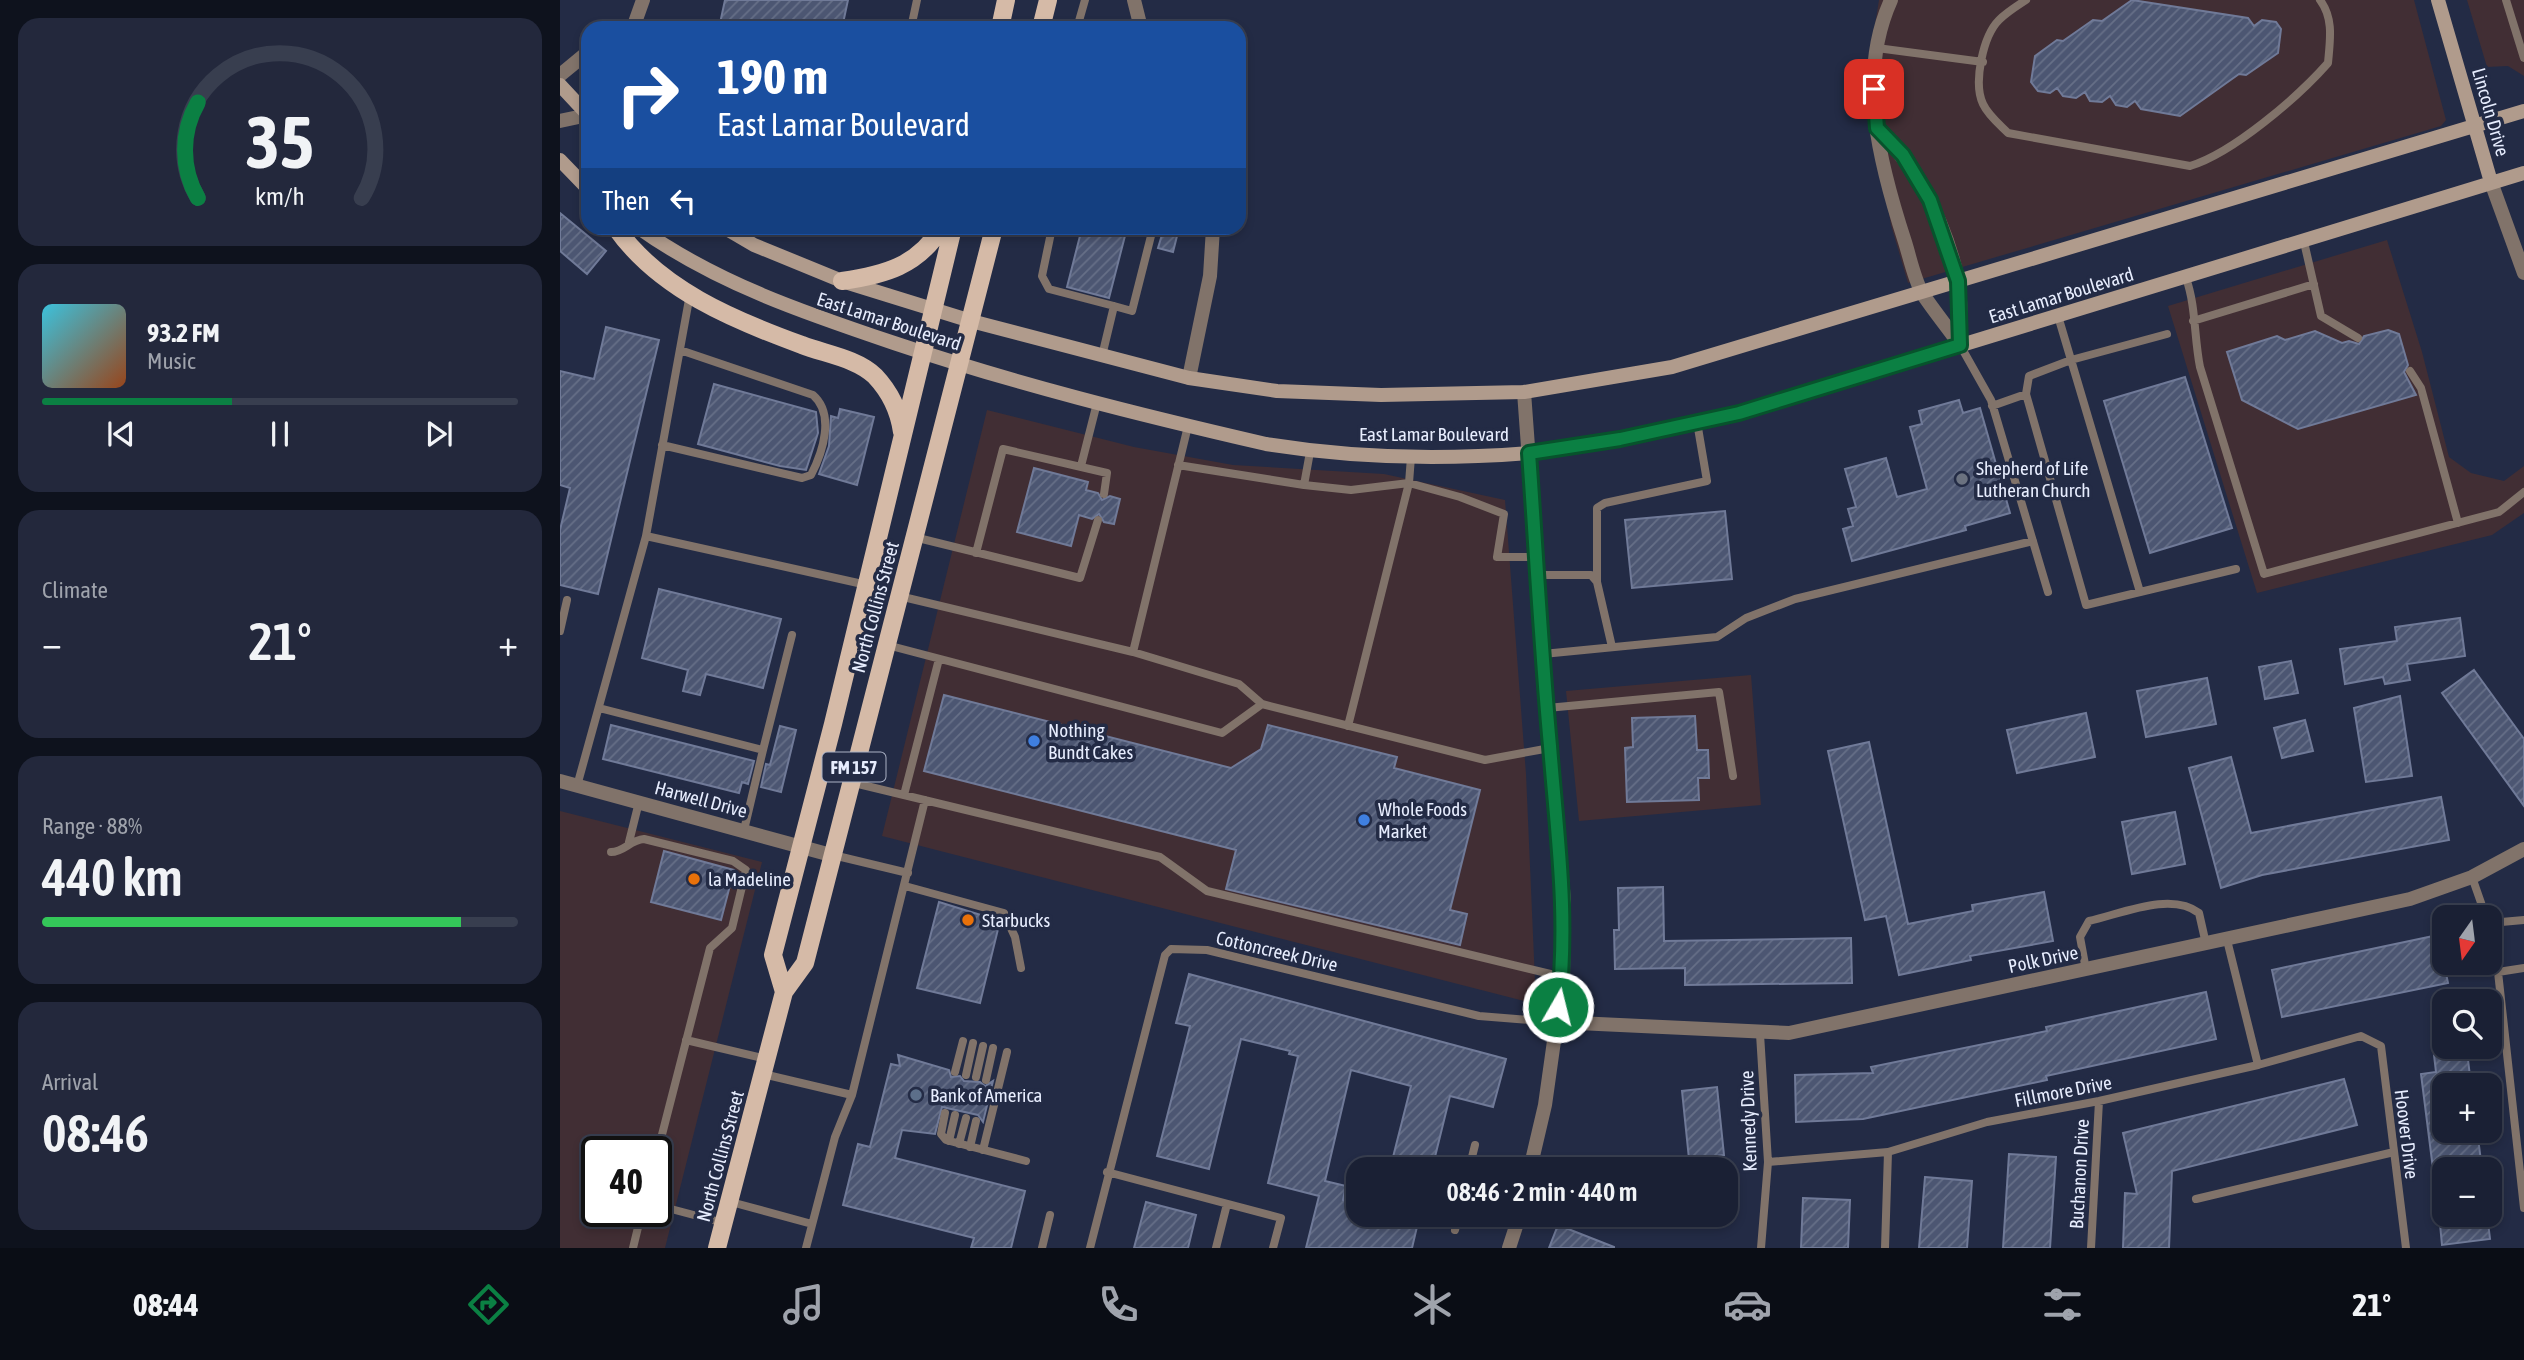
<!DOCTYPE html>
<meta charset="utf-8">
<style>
:root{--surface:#1a2034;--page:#23283c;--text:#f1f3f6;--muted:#9fa3ac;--line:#383e4f;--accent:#0b8043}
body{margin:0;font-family:"Asap Condensed",sans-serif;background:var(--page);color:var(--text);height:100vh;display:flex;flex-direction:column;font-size:26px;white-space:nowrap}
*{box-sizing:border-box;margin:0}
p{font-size:23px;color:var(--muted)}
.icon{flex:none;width:38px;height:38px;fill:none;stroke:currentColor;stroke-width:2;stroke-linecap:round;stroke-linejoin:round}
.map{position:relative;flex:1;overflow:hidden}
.panel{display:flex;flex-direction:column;gap:18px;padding:18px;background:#0e121d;width:560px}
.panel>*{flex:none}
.top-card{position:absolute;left:21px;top:21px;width:665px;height:214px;border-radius:21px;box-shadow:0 4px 10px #0003,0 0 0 2px var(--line);background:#1a4fa0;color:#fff;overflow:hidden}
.needle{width:46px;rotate:194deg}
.controls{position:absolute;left:1872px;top:905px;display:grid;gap:14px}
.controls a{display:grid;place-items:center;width:70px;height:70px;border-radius:14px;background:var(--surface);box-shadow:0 4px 10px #0003,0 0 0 2px var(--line);font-size:35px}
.speed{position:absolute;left:21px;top:1136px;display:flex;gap:14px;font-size:35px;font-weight:700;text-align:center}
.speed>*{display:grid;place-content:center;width:91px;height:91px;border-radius:50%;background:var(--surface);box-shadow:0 4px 10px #0003,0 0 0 2px var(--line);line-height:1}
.speed .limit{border:4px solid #111;border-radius:10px;background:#fff;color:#111}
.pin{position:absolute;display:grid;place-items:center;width:60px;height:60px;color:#fff;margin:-30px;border-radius:14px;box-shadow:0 4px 10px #0006}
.me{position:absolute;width:77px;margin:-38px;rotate:8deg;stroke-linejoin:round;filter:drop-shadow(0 0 5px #0008)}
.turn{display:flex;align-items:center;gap:24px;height:147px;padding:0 21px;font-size:32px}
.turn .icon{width:91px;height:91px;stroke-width:2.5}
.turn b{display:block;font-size:49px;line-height:60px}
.then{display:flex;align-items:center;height:66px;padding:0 21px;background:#0003;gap:14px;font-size:26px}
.big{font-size:52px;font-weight:600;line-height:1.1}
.panel .tile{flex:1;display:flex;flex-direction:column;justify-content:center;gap:10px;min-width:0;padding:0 24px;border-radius:21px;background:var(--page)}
.panel .dial{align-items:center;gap:0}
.dial svg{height:182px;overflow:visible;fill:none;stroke:var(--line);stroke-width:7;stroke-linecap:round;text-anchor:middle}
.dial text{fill:var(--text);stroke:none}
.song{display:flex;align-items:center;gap:21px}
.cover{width:84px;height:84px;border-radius:10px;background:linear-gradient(135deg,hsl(190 70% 55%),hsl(20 70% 35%))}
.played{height:7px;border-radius:4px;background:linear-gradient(90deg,var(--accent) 40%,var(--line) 40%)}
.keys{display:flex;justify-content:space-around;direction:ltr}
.heat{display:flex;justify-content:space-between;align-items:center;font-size:38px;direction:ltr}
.charge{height:10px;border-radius:5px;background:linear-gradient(90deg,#34c759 88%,var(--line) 0)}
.trip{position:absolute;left:786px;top:1157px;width:392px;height:70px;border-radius:21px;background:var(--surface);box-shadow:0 4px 10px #0003,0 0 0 2px var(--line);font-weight:600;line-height:70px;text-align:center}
.menu{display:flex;height:112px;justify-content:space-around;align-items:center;background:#0a0d15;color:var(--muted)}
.menu .icon{width:49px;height:49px}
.menu .selected{color:var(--accent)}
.menu b{font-size:32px;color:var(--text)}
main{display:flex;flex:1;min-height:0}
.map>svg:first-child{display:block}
.commercial{fill:#412e34;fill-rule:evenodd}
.building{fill:url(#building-hatch);stroke:#707a98;stroke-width:2}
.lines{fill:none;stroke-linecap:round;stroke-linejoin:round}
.service{stroke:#81736a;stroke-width:8}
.minor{stroke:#81736a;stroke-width:14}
.tertiary{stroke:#81736a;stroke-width:14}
.secondary{stroke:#b09b8c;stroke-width:14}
.primary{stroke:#d5baa7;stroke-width:18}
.route-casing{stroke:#07532c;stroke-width:18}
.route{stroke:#0b8043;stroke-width:12}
.worship-dot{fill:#6b7280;stroke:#232b45;stroke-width:2.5}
.shop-dot{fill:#3f7fe0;stroke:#232b45;stroke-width:2.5}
.food-dot{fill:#e8710a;stroke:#232b45;stroke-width:2.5}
.service-dot{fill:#5c6f8a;stroke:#232b45;stroke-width:2.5}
.labels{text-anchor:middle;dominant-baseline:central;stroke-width:7;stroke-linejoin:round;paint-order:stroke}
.shield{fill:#232b45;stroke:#acb3c6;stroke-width:2}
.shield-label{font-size:18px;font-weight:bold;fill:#e7edfe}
.street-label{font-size:19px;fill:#e7edfe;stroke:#232b45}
.poi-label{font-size:19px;fill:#e7edfe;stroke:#232b45;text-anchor:start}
</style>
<main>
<section class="panel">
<div class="tile dial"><svg viewBox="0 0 100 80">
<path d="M14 69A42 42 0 1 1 86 69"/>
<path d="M14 69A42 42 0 0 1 14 27" stroke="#0b8043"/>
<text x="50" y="56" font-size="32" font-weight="700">35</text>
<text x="50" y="72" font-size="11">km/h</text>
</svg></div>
<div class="tile">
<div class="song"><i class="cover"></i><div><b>93.2 FM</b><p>Music</p></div></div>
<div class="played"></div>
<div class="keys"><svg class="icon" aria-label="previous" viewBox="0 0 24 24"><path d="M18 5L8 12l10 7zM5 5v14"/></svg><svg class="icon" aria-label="pause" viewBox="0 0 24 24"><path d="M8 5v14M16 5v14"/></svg><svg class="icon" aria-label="next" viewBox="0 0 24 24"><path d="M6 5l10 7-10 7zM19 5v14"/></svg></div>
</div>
<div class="tile"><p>Climate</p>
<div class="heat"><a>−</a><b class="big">21°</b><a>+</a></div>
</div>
<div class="tile"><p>Range · 88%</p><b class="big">440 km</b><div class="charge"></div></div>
<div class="tile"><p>Arrival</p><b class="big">08:46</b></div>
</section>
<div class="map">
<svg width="1964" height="1248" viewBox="0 0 1964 1248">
<defs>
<pattern id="building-hatch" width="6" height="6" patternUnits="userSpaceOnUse" patternTransform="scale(1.75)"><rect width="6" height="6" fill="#4c5672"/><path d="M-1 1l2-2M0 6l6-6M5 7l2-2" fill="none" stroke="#666f87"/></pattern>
</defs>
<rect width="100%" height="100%" fill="#232b45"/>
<path class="commercial" d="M 1319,0 L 1854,0 L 1886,120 L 1881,126 L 1348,283 L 1331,225 L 1306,80 Z
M 1907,0 L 1964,0 L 1964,76 L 1948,66 L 1927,67 Z
M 1827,240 L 1862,352 L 1889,457 L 1911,473 L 1944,481 L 1964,466 L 1964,513 L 1932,535 L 1697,593 L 1608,306 Z
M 427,410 L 574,447 L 673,465 L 824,474 L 945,500 L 966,774 L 976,1004 L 322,836 Z
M 1191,675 L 1201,805 L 1019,821 L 1006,691 Z
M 0,811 L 202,862 L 105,1248 L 0,1248 ZM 37,1152 L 96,1152 L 96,1211 L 37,1211 Z"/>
<path class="building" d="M 165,0 L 288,0 L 282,28 L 159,28 Z
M 1572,0 L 1688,18 L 1694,26 L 1702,20 L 1716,22 L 1721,29 L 1718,53 L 1686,75 L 1679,74 L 1620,116 L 1581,109 L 1575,101 L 1567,107 L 1556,105 L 1550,96 L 1542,102 L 1530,101 L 1525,92 L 1516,98 L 1503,96 L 1497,88 L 1490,93 L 1478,91 L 1471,82 L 1475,56 L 1497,40 L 1503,41 L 1533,20 L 1542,21 Z
M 0,213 L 46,251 L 27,274 L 0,251 Z
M 522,228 L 567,228 L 549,298 L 507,287 Z
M 604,228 L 619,228 L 613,252 L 598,248 Z
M 46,327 L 99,340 L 38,594 L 0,585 L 0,530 L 10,488 L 0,485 L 0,371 L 34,379 Z
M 1828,330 L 1839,334 L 1848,365 L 1844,372 L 1856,395 L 1738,429 L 1682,400 L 1667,352 L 1717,336 L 1725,340 L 1755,331 L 1782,343 L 1789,341 L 1799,344 L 1804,336 Z
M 1625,377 L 1672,528 L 1590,553 L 1544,401 Z
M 154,384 L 256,412 L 258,433 L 246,470 L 220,466 L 138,444 Z
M 1399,400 L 1403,413 L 1420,408 L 1450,513 L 1405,526 L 1406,530 L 1292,561 L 1283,529 L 1293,526 L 1288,509 L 1296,507 L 1285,469 L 1326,458 L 1337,497 L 1367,489 L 1350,427 L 1362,424 L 1359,411 Z
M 280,409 L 314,417 L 297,485 L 259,474 L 269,446 L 271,416 L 278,418 Z
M 474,468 L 528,482 L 526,490 L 538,493 L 542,500 L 550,496 L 560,499 L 554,524 L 544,522 L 539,514 L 532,519 L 519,515 L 511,546 L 457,532 Z
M 1165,511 L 1172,579 L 1072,588 L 1065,520 Z
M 99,589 L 221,619 L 203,688 L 146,674 L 140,695 L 123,691 L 128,670 L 82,658 Z
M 1900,618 L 1905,656 L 1847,664 L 1850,680 L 1825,684 L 1823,677 L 1785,684 L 1780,649 L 1837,641 L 1835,627 Z
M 1731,661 L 1738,693 L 1705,699 L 1699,667 Z
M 1914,670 L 1964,739 L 1964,806 L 1882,693 Z
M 1647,678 L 1656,724 L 1586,737 L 1577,691 Z
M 384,695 L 671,768 L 701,749 L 708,725 L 837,757 L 834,768 L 920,790 L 890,910 L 907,914 L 900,945 L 666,889 L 676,850 L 364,771 Z
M 1840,696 L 1852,776 L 1806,782 L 1794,708 Z
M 1526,713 L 1535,757 L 1457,773 L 1447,730 Z
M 1135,716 L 1137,750 L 1148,750 L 1149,778 L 1138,778 L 1139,800 L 1067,802 L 1065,748 L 1073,747 L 1072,718 Z
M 1745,720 L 1753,751 L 1722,758 L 1714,728 Z
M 51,725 L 194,761 L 188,784 L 182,782 L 179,793 L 43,759 Z
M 220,726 L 236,730 L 221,792 L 201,787 L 206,764 L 210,765 Z
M 1309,742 L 1348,924 L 1413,911 L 1412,905 L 1484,892 L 1493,941 L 1410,956 L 1411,960 L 1339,975 L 1326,916 L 1305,920 L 1268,751 Z
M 1671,757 L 1691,833 L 1881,797 L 1889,840 L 1702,875 L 1661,888 L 1629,768 Z
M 1615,812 L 1625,864 L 1572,874 L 1562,822 Z
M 104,851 L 174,870 L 161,920 L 91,902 Z
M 1103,887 L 1104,941 L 1291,938 L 1292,983 L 1125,985 L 1125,968 L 1055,969 L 1054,930 L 1059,930 L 1058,888 Z
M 379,902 L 440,921 L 420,1003 L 357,988 Z
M 1878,935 L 1888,983 L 1722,1017 L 1712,970 Z
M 629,974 L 946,1059 L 933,1107 L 890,1096 L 872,1169 L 830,1169 L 851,1086 L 791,1070 L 765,1181 L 786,1186 L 783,1200 L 797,1203 L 795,1214 L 860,1214 L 852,1248 L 746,1248 L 759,1196 L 708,1183 L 738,1056 L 729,1054 L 730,1051 L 681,1039 L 649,1169 L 597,1156 L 630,1026 L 616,1023 Z
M 1646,992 L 1656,1039 L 1486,1076 L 1487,1080 L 1303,1119 L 1236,1122 L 1235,1075 L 1313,1073 L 1311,1067 L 1487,1031 L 1486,1027 Z
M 1907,1051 L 1911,1085 L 1885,1085 L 1885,1130 L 1917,1130 L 1922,1169 L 1873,1169 L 1861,1074 L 1876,1072 L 1874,1055 Z
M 338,1055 L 389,1070 L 391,1077 L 400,1076 L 404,1081 L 420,1082 L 425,1086 L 433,1081 L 423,1122 L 418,1115 L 382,1107 L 375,1134 L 342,1130 L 335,1158 L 465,1191 L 451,1248 L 411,1248 L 414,1238 L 283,1205 L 298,1144 L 310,1147 L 331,1064 L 340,1066 Z
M 1784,1079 L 1797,1125 L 1612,1171 L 1609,1248 L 1563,1248 L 1565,1193 L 1577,1194 L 1563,1133 Z
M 1157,1087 L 1164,1155 L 1129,1159 L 1122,1091 Z
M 1449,1154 L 1496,1157 L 1490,1248 L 1443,1248 Z
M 1365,1177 L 1412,1181 L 1407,1248 L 1359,1248 Z
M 1243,1198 L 1290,1200 L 1288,1248 L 1241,1248 Z
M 586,1202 L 636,1215 L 628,1248 L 574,1248 Z
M 1879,1214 L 1927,1214 L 1930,1239 L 1882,1245 Z
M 998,1225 L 1054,1247 L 1054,1248 L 989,1248 Z"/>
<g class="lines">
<path class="service" d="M 1466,0 C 1457,6 1447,12 1439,20 C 1423,36 1413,83 1423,104 C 1428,115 1439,124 1448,133 L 1630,166 C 1673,153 1738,97 1768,63 C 1770,40 1774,19 1760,0
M 1946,0 L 1964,58
M 351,28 L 357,0
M 517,28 L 525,0
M 1317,48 L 1423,62
M 492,228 L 482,276 L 489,289 L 554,306
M 1744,242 L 1761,316 L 1798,338
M 1626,278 C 1636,306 1634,337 1640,367 L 1704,574 L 1939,512 L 1964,492
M 130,294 L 86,536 L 307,585
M 1498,316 L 1580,592
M 1633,321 L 1754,284
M 1607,334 L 1511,360 L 1469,376 L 1466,394 L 1526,605 L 1676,569
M 1400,345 L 1431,400 L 1488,592
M 542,356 L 554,306 L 572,311 L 593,228
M 1850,371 L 1861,388 L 1898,523
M 1432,406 L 1466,394
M 102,445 L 242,478 L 251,475 C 263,452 275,414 253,395 L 120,350
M 750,452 L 744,485 L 791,490 L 849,483 L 900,497 L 944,514 L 937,557 L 977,557
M 618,465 L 744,485
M 521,466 L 537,403
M 354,537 L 520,578 L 538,520
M 416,553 L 443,449 L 547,473 L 544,494
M 977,575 L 1031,575 L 1037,582 L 1052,647
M 1037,582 L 1037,508 L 1045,503 L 1147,481 L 1137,422
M 339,596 L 573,652 L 679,684 L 702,704
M 0,631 L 7,600
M 327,645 L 662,733 L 702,704 L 925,760 L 990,748
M 573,652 L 628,426
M 983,654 L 1157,637 L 1186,618 L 1235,599 L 1473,541
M 39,708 L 203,750 L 184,830
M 987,708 L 1159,692 L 1173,776
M 788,726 L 849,483 L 851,457
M 203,750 L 232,635
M 290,782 L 600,857 L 647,891 L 1003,977
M 17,786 L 86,536
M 344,795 L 379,659
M 69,842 L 79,802
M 51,852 C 64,852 70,840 84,839 L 173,861 L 186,870 L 172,928 L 150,948 L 96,1158
M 273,855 L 348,873
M 1912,877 L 1926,917
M 345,886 L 444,913 L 455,937 L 461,968
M 1930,923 L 1964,920
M 1930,931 L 1938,972 L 1964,1208
M 1667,940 L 1698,1065
M 1526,970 L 1520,937 L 1529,921 C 1561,914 1611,891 1639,913 L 1646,944
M 1938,972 L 1964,968
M 1200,1034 L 1208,1162 L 1201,1248
M 126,1040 L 207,1059
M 395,1072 L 403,1041
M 203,1074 L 292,1095
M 406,1075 L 413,1043
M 416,1077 L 423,1046
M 426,1080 L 433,1048
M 385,1113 L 381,1134 L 386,1140 L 466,1161
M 389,1141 L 395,1115
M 399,1144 L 406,1118
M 410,1147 L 416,1121
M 423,1150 L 447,1052
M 1208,1162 L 1328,1152 L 1427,1122 L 1539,1101 L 1698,1065 L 1801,1036 L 1821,1046 L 1846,1248
M 909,1169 L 915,1145
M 547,1172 L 721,1218 L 713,1248
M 1636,1199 L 1834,1152
M 171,1202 L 252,1224
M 96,1205 L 164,1223
M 895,1230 L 899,1214
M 73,1248 L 82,1211
M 246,1248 L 275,1137 L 292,1095 L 365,800
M 482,1248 L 490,1215
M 530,1248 L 605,955 L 611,949 L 647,950 L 919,1016 L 996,1022
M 656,1248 L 667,1204
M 1325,1248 L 1328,1152
M 1531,1248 L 1539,1101"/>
<path class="minor" d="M 574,0 L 581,28
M 1331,0 C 1296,77 1320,165 1345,242 C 1350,258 1354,278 1362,293 C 1374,311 1388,328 1400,345
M 73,28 L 83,0
M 0,75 L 28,52
M 0,121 L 28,115
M 1318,129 C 1358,171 1386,223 1398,280 C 1402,300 1400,325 1400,345
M 629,378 L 650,276 L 653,228
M 0,781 L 271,855
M 996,1022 L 1229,1033 L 1850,899 L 1912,877 L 1964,849"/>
<path class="tertiary" d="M 1931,182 L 1964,273
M 964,392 L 990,748 L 1004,900 L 1003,977 L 985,1105 L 970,1169
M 949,1248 L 960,1214"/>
<path class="secondary" d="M 1878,0 L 1931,182
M 0,85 L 28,115
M 0,160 L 28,189
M 79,228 C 156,283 245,313 334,343 C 456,384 580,415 706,444 C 792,458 881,460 968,453 C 1039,447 1109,429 1179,413 L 1964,173
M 165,228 L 194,245 L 282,281 L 411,321 L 629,378 L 717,391 L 821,395 L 964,392 L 1112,367 L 1964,111"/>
<path class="primary" d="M 440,28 L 446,0
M 481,28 L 488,0
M 56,228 C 99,289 173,320 242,345 C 265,354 296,358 315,376 C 331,393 339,410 342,432
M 282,281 C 324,275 358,266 381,228
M 224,992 L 213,955 L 273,724 L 393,228
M 157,1248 L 224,992 L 245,963 L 434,228"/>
</g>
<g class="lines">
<g class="route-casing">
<path id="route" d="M 998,1007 C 1009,919 997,835 990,746 C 981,649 976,551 969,453 L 1060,439 L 1179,413 L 1400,345 L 1398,281 L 1370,200 L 1343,155 L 1317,128 L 1314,89"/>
</g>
<use href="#route" class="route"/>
</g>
<circle class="worship-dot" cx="1402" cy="479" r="7"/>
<g class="shop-dot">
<circle cx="474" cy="741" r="7"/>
<circle cx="804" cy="820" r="7"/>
</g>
<g class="food-dot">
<circle cx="134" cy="879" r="7"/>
<circle cx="408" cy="920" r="7"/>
</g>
<circle class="service-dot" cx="356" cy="1095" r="7"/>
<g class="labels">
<rect class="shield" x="262.5" y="752.5" width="63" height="29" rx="5"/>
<g class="shield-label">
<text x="294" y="767">FM 157</text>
</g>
<g class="street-label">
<text transform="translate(1931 112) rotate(74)">Lincoln Drive</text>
<text transform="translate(1501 295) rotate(-17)">East Lamar Boulevard</text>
<text transform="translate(329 321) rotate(18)">East Lamar Boulevard</text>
<text x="874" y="434">East Lamar Boulevard</text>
<text transform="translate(315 607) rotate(-75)">North Collins Street</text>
<text transform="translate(141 799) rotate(15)">Harwell Drive</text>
<text transform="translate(717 951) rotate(13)">Cottoncreek Drive</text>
<text transform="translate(1483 959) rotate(-12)">Polk Drive</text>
<text transform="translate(1503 1091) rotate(-11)">Fillmore Drive</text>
<text transform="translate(1188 1121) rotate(-92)">Kennedy Drive</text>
<text transform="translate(1847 1134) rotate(83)">Hoover Drive</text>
<text transform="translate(160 1156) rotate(-75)">North Collins Street</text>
<text transform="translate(1519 1174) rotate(-87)">Buchanon Drive</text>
</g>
<g class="poi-label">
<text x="1416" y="468">Shepherd of Life<tspan x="1416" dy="22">Lutheran Church</tspan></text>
<text x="488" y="730">Nothing<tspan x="488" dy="22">Bundt Cakes</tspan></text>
<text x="818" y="809">Whole Foods<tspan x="818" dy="22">Market</tspan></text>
<text x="148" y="879">la Madeline</text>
<text x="422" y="920">Starbucks</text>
<text x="370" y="1095">Bank of America</text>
</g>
</g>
</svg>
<div class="controls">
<a><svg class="needle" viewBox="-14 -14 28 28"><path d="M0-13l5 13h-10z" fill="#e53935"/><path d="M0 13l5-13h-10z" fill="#9fa3ac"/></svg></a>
<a><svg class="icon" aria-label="search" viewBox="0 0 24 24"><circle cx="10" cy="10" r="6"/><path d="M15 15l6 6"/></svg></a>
<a>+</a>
<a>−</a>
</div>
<div class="speed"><div class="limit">40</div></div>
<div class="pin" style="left:1314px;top:89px;background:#d93025"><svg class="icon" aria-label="arrive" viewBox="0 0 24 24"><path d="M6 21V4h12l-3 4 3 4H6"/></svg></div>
<svg class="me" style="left:998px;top:1007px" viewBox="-20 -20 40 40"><circle r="17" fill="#0b8043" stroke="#fff" stroke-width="3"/><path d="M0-11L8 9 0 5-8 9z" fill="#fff"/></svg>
<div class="trip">08:46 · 2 min · 440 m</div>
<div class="top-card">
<div class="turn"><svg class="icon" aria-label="right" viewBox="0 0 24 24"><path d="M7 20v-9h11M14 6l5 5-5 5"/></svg><div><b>190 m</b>East Lamar Boulevard</div></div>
<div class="then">Then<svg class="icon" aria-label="left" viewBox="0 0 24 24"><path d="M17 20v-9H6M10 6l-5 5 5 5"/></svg></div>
</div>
</div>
</main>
<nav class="menu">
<b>08:44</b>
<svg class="icon selected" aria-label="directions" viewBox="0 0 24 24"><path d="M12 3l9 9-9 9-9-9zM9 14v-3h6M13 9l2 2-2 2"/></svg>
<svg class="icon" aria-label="music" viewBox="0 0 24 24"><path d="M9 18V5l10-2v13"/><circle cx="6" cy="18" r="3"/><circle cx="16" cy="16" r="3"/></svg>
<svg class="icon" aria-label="phone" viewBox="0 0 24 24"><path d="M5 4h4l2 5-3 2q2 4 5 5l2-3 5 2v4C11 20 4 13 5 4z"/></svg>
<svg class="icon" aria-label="climate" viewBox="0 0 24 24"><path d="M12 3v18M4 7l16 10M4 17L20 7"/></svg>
<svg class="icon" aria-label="car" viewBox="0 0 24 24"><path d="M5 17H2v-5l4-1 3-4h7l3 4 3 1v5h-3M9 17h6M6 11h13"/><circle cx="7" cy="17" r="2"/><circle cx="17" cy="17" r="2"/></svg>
<svg class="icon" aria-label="filters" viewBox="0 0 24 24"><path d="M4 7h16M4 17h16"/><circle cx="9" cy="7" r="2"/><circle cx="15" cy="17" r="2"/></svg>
<b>21°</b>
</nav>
